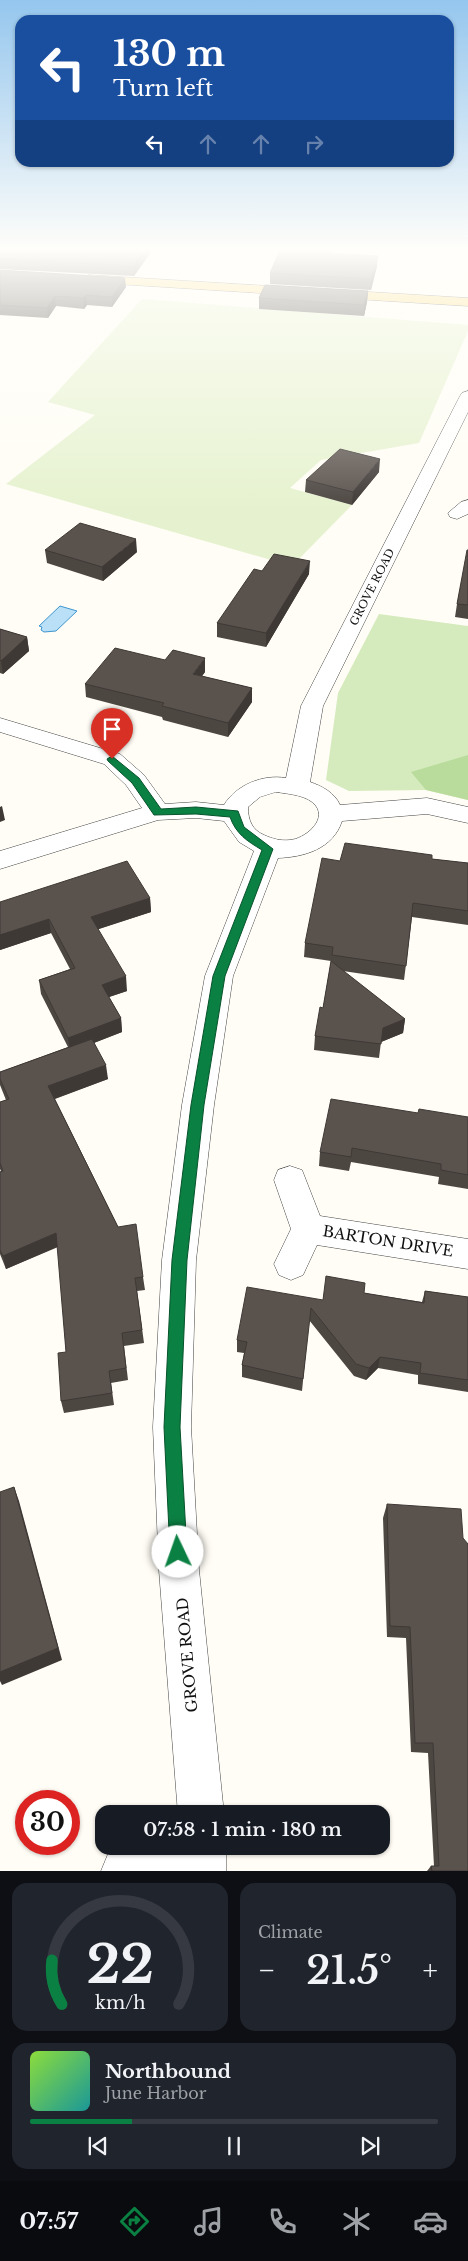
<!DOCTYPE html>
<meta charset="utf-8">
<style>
:root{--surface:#171b24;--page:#20242c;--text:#f1f3f6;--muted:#9ea1a6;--line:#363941;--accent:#0b8043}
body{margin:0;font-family:"Libre Baskerville",serif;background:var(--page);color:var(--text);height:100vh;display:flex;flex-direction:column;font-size:19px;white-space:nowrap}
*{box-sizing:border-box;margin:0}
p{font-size:16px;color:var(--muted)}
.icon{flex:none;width:28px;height:28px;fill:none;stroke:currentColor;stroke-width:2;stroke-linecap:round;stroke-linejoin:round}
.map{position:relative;height:1871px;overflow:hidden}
.panel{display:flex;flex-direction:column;gap:12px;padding:12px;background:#0d0f14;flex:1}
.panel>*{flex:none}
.guide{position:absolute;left:15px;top:15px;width:439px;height:152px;border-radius:15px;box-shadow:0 1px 4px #0004;background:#1a4fa0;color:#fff;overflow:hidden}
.speed{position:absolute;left:15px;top:1790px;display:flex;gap:10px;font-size:25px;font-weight:700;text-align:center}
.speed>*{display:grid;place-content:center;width:65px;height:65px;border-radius:50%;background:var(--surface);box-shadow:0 1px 4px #0004;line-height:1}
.speed .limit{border:8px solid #d22;background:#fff;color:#111}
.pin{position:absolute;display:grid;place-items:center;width:42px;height:42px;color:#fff;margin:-51px -21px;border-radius:50% 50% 50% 0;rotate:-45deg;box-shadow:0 0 5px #0007}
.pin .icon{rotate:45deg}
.me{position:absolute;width:55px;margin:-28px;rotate:357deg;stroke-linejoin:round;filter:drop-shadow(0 0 4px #0008)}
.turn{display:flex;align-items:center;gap:18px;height:105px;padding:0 15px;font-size:22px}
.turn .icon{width:65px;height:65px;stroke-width:2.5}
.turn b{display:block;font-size:35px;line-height:42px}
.lanes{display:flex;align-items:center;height:48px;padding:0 15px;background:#0003;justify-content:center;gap:25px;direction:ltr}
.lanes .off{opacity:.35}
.big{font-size:38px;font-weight:600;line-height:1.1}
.panel .widget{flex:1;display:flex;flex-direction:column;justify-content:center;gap:8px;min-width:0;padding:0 18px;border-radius:15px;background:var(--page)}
.panel .dial{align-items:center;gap:0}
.dial svg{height:130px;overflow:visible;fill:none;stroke:var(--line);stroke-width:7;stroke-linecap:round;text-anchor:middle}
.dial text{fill:var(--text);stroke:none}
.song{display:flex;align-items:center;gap:15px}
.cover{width:60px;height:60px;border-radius:8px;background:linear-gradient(135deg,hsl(90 70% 55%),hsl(180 70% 35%))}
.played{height:5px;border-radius:2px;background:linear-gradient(90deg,var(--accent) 25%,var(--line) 25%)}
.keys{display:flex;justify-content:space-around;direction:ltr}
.heat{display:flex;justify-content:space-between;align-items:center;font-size:28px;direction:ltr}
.panel .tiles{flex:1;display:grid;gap:12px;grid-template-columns:1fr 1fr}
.widget:last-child{grid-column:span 2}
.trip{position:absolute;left:95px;top:1805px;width:295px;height:50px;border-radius:15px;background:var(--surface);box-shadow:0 1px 4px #0004;font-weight:600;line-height:50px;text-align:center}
.tabs{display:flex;height:80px;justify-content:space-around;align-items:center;background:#090b0e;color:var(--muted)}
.tabs .icon{width:35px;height:35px}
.tabs .current{color:var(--accent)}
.tabs b{font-size:22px;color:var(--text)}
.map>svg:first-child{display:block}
.green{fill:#d5ebbd}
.forest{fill:#b9dc9c}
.pitch{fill:#e6f2cf}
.water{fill:#b9e0f7;stroke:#3f96cf}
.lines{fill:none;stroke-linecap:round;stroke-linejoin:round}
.minor-casing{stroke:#444;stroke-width:1}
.major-casing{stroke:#222;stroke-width:1}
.minor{fill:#fff;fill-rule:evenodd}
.major{fill:#f9d66b;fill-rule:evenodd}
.wall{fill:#4d4742}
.shaded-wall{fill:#3f3936}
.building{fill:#5a524d;stroke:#3f3936}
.route{fill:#0b8043;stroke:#07532c}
.labels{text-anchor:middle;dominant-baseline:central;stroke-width:5;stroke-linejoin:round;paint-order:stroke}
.far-street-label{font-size:11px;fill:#111;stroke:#fff}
.near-street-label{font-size:15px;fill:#111;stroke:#fff}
</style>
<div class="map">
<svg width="468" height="1871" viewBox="0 0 468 1871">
<rect width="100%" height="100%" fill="#fffdf5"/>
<path class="green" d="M 379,614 L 468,626 L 468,800 L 426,790 L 349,791 L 326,780 L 338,693 Z"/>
<path class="forest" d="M 468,755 L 468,800 L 426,790 L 411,772 Z"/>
<path class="pitch" d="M 142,299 L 468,325 L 468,331 L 419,443 L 321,460 L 290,488 L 352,505 L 292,566 L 6,484 L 95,415 L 48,402 Z"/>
<path class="water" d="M 60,606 L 77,611 L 56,631 L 44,632 L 41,630 L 42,627 L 39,626 Z"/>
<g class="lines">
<g class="minor-casing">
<path id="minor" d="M 468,391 L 468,412 L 323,706 L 310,782 C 322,786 335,793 340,805 L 427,798 L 468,807 L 468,823 L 427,814 L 342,821 C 333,849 304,857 278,858 L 233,976 L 214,1105 L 196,1260 L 191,1427 L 199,1570 L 224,1814 L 178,1814 L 159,1570 L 153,1427 L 162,1260 L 182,1105 L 205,976 L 254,851 L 239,842 L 224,821 L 196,818 L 158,820 L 0,869 L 0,851 L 142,808 L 126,785 L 104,764 L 0,732 L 0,718 L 120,754 L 144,775 L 165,804 L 196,802 L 224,805 C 236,785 263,774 286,778 L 301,706 L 460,396 L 462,393 ZM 276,792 C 289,794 308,795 316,806 C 327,821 304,839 290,840 C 280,841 273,839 264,835 C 252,830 248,820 248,807 L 260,797 Z
M 468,500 L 468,514 L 457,519 L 450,517 L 448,513 L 461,502 Z
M 290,1166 L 302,1170 L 320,1216 L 468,1239 L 468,1269 L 317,1245 L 303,1275 L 291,1280 L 279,1275 L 274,1264 L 291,1229 L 274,1180 L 278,1170 Z
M 125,1846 L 226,1846 L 226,1871 L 101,1871 L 108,1854 Z"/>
</g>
<g class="major-casing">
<path id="major" d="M 89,275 L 468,298 L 468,306 L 84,282 L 82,279 Z"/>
</g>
<use href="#minor" class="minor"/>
<use href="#major" class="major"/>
</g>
<path class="wall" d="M 0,247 L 151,247 L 151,252 L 134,276 L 0,269 Z
M 330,253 L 377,266 L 371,290 L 270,284 L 270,273 Z
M 0,270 L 126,287 L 112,307 L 87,305 L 84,309 L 56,306 L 48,318 L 0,315 Z
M 368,291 L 367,302 L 364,316 L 259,309 L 259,298 Z
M 379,472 L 352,505 L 305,492 L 306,480 Z
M 45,550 L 137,552 L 103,581 L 47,563 Z
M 468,550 L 468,619 L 455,617 L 457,604 Z
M 262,571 L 309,574 L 266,647 L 217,637 L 217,623 Z
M 0,629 L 27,637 L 29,651 L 3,674 L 0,673 Z
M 205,672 L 202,676 L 252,688 L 252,702 L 228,737 L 163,720 L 162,717 L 86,697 L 85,684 Z
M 432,859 L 468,863 L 468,925 L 412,917 L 404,980 L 343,971 L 405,1019 L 403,1033 L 381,1042 L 379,1058 L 314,1050 L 315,1036 L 323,1008 L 331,961 L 304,957 L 305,943 L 340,861 Z
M 150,898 L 151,912 L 98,929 L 127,991 L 109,997 L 121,1018 L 122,1032 L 94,1043 L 108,1079 L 55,1099 L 143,1277 L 145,1290 L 137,1291 L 144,1343 L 124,1346 L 128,1380 L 111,1383 L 114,1405 L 64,1413 L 61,1401 L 66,1352 L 58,1247 L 6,1269 L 0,1254 L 0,1172 L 1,1171 L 0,1169 L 0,1102 L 6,1100 L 0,1085 L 0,1072 L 68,1047 L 41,994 L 39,980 L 70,969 L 51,933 L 0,950 L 0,902 Z
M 418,1113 L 468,1117 L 468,1189 L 438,1184 L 439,1177 L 351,1162 L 349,1171 L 319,1166 L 320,1152 Z
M 425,1291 L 468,1297 L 468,1392 L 418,1384 L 418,1375 L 378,1368 L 366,1380 L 354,1376 L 309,1320 L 302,1391 L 242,1377 L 242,1365 L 244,1353 L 237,1352 L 237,1340 L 323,1300 L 364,1293 L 422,1302 Z
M 387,1504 L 468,1871 L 427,1871 L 431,1866 L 434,1866 L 428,1753 L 411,1752 L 406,1638 L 387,1637 L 383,1518 Z"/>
<path class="shaded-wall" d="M 147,247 L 151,247 L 151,252 L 134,276 L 133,266 Z
M 378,256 L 377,266 L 371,290 L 371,279 Z
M 125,278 L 126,287 L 112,307 L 112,297 Z
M 368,291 L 367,302 L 364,316 L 364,305 Z
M 86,295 L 87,305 L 84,309 L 83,298 Z
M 55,296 L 56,306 L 48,318 L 47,308 Z
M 380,459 L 379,472 L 352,505 L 353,492 Z
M 136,539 L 137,552 L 103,581 L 102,567 Z
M 310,561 L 309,574 L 266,647 L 266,633 Z
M 27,637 L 29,651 L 3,674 L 1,661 Z
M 205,658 L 205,672 L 193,688 L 193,674 Z
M 252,688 L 252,702 L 228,737 L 228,723 Z
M 2,806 L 5,820 L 0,822 L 0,807 Z
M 150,898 L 151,912 L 93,931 L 91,917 Z
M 49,919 L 51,933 L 0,950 L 0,935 Z
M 126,976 L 127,991 L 103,999 L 102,985 Z
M 121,1018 L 122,1032 L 70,1052 L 68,1038 Z
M 405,1019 L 403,1033 L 381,1042 L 383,1028 Z
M 106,1065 L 108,1079 L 51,1100 L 48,1086 Z
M 56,1233 L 59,1246 L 6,1269 L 3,1256 Z
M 380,1357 L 378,1368 L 366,1380 L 369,1368 Z
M 14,1487 L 19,1501 L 62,1660 L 2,1685 L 0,1681 L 0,1672 Z"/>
<path class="building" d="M 0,247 L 147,247 L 133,266 L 0,259 Z
M 281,248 L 330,249 L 329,253 L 378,256 L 371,279 L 270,273 Z
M 0,270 L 125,278 L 112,297 L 86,295 L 83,298 L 55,296 L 47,308 L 0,305 Z
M 265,285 L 368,291 L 364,305 L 259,298 Z
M 340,449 L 380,459 L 353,492 L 306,480 Z
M 80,523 L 136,539 L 102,567 L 45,550 Z
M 467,550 L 468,550 L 468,605 L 457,604 Z
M 274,554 L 310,561 L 266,633 L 217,623 L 254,569 L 262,571 Z
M 0,629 L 27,637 L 1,661 L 0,660 Z
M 115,648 L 165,660 L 173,650 L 205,658 L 193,674 L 252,688 L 228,723 L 162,706 L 164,703 L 85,684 Z
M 345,843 L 432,855 L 432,859 L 468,863 L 468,911 L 413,903 L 406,966 L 332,955 L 333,947 L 305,943 L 322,858 L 340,861 Z
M 127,861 L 150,898 L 91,917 L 126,976 L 102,985 L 121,1018 L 68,1038 L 39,980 L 75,968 L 49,919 L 0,935 L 0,902 Z
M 331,961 L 405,1019 L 383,1028 L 381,1044 L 315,1036 L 320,1007 L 323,1008 Z
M 92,1039 L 106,1065 L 48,1086 L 118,1227 L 136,1224 L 143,1277 L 135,1278 L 142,1330 L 122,1333 L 126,1368 L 109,1371 L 112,1393 L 61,1401 L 58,1353 L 66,1352 L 56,1233 L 3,1256 L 0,1250 L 0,1172 L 3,1171 L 0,1163 L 0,1102 L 9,1099 L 0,1079 L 0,1072 Z
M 331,1099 L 418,1113 L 419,1109 L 468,1117 L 468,1175 L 441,1170 L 441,1164 L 352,1148 L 351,1157 L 320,1152 Z
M 326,1276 L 365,1283 L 364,1293 L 424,1303 L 425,1291 L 468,1297 L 468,1380 L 420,1373 L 421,1363 L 380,1357 L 369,1368 L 356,1364 L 311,1308 L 303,1379 L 242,1365 L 247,1342 L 237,1340 L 247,1287 L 323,1300 Z
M 14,1487 L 58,1648 L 0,1672 L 0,1492 Z
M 387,1504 L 461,1509 L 463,1538 L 468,1544 L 468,1871 L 432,1871 L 431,1866 L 439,1866 L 433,1743 L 415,1743 L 410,1627 L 390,1626 Z"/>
<linearGradient id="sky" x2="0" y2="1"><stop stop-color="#95c6ee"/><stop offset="0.49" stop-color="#fffefa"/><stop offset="1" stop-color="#fffefa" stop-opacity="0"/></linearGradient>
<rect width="468" height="509" fill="url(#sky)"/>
<path class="route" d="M 112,756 L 139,778 L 161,809 L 196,807 L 238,811 L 244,827 L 273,849 L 225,976 L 204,1105 L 187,1260 L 180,1427 L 187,1552 L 184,1558 L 178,1561 L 172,1558 L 170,1552 L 164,1427 L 172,1260 L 191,1105 L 213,976 L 262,850 C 247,841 236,834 230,817 L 196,814 L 154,815 L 132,783 L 108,761 L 107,759 Z"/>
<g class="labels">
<g class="far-street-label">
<text transform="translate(372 587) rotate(-63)">GROVE ROAD</text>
</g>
<g class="near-street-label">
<text transform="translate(388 1241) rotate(9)">BARTON DRIVE</text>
<text transform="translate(187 1655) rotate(-95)">GROVE ROAD</text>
</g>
</g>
</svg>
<div class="speed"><div class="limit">30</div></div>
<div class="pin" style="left:112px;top:759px;background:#d93025"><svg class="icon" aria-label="arrive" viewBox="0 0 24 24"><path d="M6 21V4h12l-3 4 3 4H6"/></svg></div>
<svg class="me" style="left:178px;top:1552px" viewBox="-20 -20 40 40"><circle r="19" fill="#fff"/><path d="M0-13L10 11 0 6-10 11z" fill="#0b8043"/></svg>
<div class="trip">07:58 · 1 min · 180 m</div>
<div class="guide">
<div class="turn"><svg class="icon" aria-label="left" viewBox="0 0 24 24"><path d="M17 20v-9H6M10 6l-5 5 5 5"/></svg><div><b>130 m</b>Turn left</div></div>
<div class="lanes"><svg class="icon" aria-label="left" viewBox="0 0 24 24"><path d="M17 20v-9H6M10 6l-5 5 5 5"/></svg><svg class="icon off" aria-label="ahead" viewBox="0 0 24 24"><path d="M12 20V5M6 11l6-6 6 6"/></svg><svg class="icon off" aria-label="ahead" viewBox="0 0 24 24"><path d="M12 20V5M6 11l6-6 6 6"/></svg><svg class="icon off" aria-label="right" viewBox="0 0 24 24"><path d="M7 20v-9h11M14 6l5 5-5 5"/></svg></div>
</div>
</div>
<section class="panel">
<div class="tiles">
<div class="widget dial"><svg viewBox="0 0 100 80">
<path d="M14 69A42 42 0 1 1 86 69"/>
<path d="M14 69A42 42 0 0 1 8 42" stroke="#0b8043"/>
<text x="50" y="56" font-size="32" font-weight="700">22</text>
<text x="50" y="72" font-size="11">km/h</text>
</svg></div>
<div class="widget"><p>Climate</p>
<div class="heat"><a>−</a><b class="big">21.5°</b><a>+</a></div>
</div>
<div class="widget">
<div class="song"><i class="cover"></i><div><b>Northbound</b><p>June Harbor</p></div></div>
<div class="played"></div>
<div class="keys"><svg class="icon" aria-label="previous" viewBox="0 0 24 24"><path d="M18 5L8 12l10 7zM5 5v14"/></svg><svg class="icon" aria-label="pause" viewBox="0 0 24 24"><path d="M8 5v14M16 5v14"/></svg><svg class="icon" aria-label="next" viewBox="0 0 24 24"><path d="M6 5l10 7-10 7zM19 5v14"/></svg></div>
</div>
</div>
</section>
<nav class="tabs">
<b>07:57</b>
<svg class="icon current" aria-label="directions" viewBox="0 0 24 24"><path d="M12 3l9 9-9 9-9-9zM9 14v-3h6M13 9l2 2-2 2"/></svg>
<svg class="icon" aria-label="music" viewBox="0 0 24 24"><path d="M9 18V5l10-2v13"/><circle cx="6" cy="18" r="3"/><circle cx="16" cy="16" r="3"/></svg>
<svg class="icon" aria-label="phone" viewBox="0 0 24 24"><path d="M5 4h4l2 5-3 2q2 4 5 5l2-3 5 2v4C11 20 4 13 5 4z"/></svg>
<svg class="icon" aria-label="climate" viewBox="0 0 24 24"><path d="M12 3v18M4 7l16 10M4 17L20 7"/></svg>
<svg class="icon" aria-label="car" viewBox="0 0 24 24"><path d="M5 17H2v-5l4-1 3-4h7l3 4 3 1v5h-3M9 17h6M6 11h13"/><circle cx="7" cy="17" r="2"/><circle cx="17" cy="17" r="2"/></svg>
</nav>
